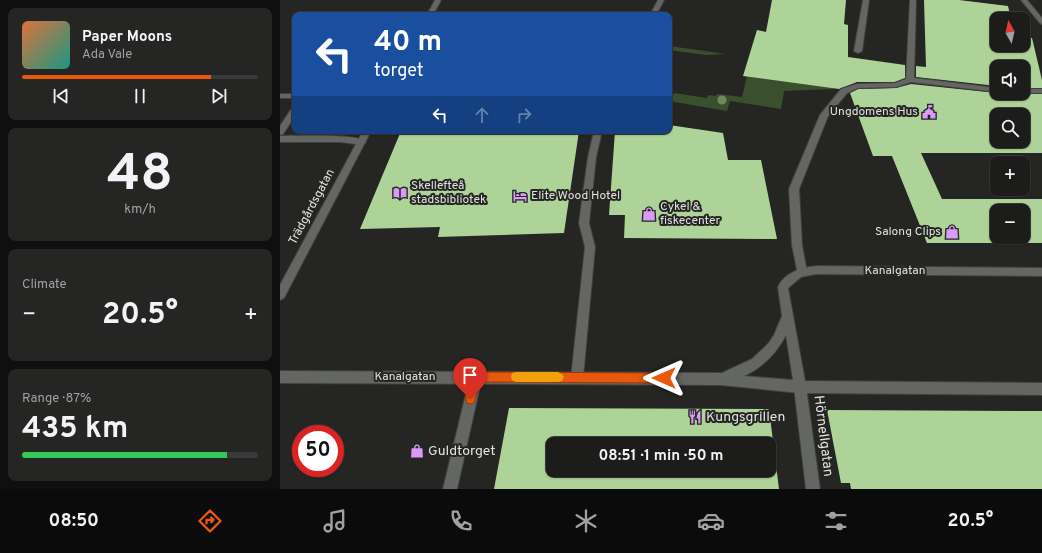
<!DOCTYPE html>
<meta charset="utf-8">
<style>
:root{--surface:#1c1c1b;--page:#252524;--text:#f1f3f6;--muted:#a0a1a3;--line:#3a3a3a;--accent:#ea580c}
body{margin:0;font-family:Overpass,sans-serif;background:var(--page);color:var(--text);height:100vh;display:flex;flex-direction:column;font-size:15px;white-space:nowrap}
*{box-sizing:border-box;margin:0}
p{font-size:13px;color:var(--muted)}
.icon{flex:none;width:22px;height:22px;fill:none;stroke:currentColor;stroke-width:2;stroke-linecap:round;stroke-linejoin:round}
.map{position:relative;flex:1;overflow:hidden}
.sheet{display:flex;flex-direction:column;gap:8px;padding:8px;background:#0f0f0f;width:280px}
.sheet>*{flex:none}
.top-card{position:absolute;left:12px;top:12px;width:380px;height:122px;border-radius:8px;box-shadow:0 1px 3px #0004,0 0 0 1px var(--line);background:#1a4fa0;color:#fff;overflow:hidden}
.needle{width:26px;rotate:352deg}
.buttons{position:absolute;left:710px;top:12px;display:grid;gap:8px}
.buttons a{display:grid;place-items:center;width:40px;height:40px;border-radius:8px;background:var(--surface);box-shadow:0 1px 3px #0004,0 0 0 1px var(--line);font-size:20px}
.speed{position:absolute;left:12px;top:425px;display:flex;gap:8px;font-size:20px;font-weight:700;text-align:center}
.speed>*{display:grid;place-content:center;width:52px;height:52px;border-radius:50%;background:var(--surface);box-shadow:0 1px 3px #0004,0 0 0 1px var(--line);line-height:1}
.speed .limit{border:6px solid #d22;background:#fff;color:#111}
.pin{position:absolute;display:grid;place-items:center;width:34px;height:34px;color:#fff;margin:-41px -17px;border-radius:50% 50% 50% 0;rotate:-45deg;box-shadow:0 0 4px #0007}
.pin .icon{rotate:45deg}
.me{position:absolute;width:44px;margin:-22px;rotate:270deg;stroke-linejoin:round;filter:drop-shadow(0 0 3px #0008)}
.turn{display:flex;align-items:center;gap:14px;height:84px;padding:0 16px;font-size:18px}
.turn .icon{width:52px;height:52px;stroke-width:2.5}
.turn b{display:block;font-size:28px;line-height:34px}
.lanes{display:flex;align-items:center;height:38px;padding:0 16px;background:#0003;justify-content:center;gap:20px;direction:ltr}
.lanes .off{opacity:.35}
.big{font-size:30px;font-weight:700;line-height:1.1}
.sheet .tile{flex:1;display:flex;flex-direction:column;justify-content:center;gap:6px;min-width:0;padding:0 14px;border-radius:8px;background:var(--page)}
.sheet .dial{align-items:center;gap:0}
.dial b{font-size:52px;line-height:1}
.song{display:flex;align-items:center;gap:12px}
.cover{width:48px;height:48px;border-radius:6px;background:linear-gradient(135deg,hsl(20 70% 55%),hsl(170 70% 35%))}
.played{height:4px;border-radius:2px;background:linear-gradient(90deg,var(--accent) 80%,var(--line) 80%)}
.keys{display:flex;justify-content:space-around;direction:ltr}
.heat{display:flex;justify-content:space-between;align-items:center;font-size:22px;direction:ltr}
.charge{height:6px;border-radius:3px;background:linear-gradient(90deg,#34c759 87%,var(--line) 0)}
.trip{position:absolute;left:266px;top:437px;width:230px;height:40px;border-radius:8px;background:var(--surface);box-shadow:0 1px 3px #0004,0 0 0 1px var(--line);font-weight:700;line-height:40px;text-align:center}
.menu{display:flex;height:64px;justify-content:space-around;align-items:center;background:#0b0b0b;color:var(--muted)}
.menu .icon{width:28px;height:28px}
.menu .selected{color:var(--accent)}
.menu b{font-size:18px;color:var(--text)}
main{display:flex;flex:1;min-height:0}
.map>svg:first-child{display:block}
.green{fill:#3a4f2d}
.building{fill:#aed399;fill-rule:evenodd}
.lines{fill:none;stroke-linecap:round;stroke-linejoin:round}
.lane-casing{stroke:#414240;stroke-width:2}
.street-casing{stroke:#414240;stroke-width:2}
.secondary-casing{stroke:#414240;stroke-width:2}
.lane{fill:#646663;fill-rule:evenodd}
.street{fill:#646663;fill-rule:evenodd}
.secondary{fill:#646663;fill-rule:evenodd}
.tree{fill:#6e8a5d}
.route{fill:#ea580c;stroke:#983908}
.slow{fill:#f59e0b}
.labels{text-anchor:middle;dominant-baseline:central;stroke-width:4;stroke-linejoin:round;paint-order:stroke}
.poi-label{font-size:12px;fill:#e2e3e1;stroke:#252624;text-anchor:start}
.street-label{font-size:12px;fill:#e2e3e1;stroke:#252624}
.near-poi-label{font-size:14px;fill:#e2e3e1;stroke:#252624;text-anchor:start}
.near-street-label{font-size:14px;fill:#e2e3e1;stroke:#252624}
</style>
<main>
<section class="sheet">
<div class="tile">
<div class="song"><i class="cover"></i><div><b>Paper Moons</b><p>Ada Vale</p></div></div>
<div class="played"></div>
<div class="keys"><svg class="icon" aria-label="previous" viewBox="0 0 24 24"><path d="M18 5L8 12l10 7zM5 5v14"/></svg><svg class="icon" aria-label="pause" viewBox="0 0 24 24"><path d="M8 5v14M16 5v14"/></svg><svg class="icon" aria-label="next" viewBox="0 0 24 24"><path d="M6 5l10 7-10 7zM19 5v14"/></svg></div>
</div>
<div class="tile dial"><b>48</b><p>km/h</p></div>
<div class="tile"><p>Climate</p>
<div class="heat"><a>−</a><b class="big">20.5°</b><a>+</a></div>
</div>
<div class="tile"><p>Range · 87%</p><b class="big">435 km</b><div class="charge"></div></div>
</section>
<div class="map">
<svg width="762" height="489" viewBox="0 0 762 489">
<rect width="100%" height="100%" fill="#252624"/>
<path class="green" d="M 389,46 L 446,54 L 426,55 L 389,50 Z
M 555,70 L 553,89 L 504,91 L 501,109 L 450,101 L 447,111 L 389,101 L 389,94 L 393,95 L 394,93 L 427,98 L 428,95 L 436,96 L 437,94 L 462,97 L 467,76 Z"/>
<path class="building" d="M 492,0 L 566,0 L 564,24 L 568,25 L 568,57 L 625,65 L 625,78 L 615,82 L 577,82 L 559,89 L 463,76 L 477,30 L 486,32 Z
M 644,0 L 679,0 L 728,6 L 731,19 L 717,19 L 717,45 L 743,45 L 743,37 L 752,38 L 762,80 L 762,88 L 743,88 L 743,67 L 717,67 L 717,86 L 636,77 L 636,66 L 646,67 Z
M 631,84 L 717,93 L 762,94 L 762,153 L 641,153 L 662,199 L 762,199 L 762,243 L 647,243 L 612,156 L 593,156 L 570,93 L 578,89 L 616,88 ZM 717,115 L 743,115 L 743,141 L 717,141 ZM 717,211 L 743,211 L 743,237 L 717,237 Z
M 389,125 L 443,133 L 448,160 L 481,160 L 497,239 L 344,238 L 345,215 L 329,215 L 335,131 L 389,131 Z
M 121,131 L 299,131 L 284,233 L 158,237 L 160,227 L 80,229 Z
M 229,408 L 489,409 L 499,489 L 214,489 ZM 273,444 L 489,444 L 489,470 L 273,470 Z
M 547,410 L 762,411 L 762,489 L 571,489 L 570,483 L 561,483 Z"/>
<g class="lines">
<g class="lane-casing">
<path id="lane" d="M 583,0 L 589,0 L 582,51 L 578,53 L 574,51 Z
M 630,0 L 636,0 L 634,78 L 717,88 L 717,92 L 631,82 L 616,87 L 578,88 L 567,93 L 548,116 L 519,189 L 522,245 L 527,272 L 526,275 L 522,276 L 518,275 L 512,245 L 509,189 L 540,115 L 561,89 L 577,84 L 615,83 L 626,79 Z
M 743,89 L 762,89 L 762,93 L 742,93 L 743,93 Z
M 0,94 L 15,94 L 15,98 L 0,98 Z
M 15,107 L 15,116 L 3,134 L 0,135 L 0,126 L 12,108 Z
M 0,136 C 15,136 78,133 86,142 L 82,145 L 61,142 L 0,142 Z"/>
</g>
<g class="street-casing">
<path id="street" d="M 155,0 L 161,0 L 153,15 L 147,15 Z
M 378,0 L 384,0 L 376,15 L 370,15 Z
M 741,0 L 747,0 L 762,18 L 762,24 L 760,23 Z
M 83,131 L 91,131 L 4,298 L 0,300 L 0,285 Z
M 314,131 L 322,131 L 316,157 L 309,223 L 315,247 L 303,378 L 301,382 L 297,384 L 293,382 L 291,378 L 305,247 L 299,223 L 308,157 Z
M 196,371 L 200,373 L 202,377 L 177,489 L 163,489 L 190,377 L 192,373 Z
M 520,381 L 524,383 L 526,387 L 540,489 L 526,489 L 514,387 L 516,383 Z"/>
</g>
<g class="secondary-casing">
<path id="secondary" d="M 536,266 L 762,268 L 762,276 L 536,274 L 521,277 L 508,288 L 525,381 L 762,383 L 762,395 L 520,393 L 441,385 L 0,383 L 0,371 L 442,373 L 472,359 L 488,344 L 494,335 L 502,316 L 498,287 C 505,272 521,268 536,266 ZM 506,335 L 513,380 L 464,376 C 483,367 496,354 506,335 Z"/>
</g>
<use href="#lane" class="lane"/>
<use href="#street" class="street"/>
<use href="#secondary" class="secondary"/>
</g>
<circle class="tree" cx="442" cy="100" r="4.5"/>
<path class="route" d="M 196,372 L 384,373 L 388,375 L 389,378 L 388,382 L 384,383 L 200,382 L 194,403 L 190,404 L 187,403 C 183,395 188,381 192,373 Z"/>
<path class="slow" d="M 236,372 L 278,372 L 282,374 L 284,377 L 282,381 L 278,382 L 236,382 L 232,380 L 231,377 L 232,373 Z"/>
<defs>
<g id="civic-bare" transform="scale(1.08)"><path d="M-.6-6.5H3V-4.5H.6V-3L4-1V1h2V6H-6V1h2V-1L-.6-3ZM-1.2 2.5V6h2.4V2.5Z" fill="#da9af7" stroke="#252624" stroke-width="2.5" paint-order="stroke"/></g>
<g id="library-bare" transform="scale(1.08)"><path d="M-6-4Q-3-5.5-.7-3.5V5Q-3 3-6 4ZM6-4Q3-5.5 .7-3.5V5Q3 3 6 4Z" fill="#da9af7" stroke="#252624" stroke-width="2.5" paint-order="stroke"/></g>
<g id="hotel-bare" transform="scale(1.08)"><path d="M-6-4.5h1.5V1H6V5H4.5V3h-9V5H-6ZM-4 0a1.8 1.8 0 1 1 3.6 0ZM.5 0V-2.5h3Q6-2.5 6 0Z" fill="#da9af7" stroke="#252624" stroke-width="2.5" paint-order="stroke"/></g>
<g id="shop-bare" transform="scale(1.08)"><path d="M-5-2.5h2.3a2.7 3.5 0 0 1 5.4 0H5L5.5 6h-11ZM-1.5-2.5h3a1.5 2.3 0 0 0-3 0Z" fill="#da9af7" stroke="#252624" stroke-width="2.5" paint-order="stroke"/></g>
<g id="restaurant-bare" transform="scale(1.08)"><path d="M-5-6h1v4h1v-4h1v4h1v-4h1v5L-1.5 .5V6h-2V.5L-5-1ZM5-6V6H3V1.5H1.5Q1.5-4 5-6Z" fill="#da9af7" stroke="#252624" stroke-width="2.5" paint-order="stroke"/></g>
</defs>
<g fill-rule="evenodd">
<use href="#civic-bare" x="649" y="112"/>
<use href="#library-bare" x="120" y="193"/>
<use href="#hotel-bare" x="240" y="196"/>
<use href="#shop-bare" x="369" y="214"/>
<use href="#shop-bare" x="672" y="232"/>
<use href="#restaurant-bare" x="415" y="417"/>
<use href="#shop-bare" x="137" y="451"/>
</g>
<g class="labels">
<g class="poi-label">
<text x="638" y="112" text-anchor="end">Ungdomens Hus</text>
<text x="131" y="186">Skellefteå<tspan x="131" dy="14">stadsbibliotek</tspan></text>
<text x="251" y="196">Elite Wood Hotel</text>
<text x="380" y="207">Cykel &amp;<tspan x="380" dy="14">fiskecenter</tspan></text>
<text x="661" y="232" text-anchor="end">Salong Clips</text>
</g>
<g class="street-label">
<text transform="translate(32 207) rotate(-62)">Trädgårdsgatan</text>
<text x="615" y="271">Kanalgatan</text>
<text x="125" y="377">Kanalgatan</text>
</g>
<g class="near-poi-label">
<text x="426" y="417">Kungsgrillen</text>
<text x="148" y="451">Guldtorget</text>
</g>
<g class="near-street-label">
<text transform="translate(543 436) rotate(83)">Hörnellgatan</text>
</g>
</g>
</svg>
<div class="buttons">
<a><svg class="needle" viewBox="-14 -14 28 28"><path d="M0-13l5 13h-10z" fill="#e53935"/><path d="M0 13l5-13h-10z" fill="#a0a1a3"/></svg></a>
<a><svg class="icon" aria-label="sound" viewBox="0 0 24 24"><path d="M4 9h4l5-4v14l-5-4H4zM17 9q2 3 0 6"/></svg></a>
<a><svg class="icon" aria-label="search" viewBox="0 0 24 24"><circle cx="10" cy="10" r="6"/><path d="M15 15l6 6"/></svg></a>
<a>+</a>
<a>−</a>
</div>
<div class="speed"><div class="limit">50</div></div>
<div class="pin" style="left:190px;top:399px;background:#d93025"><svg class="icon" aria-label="arrive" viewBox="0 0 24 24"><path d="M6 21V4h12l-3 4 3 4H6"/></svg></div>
<svg class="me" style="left:384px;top:378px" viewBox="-20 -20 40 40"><path d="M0-17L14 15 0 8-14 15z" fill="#ea580c" stroke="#fff" stroke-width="4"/></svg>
<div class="trip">08:51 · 1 min · 50 m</div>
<div class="top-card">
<div class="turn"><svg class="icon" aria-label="left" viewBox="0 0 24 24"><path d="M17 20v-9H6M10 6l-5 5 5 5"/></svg><div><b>40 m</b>torget</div></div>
<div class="lanes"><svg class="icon" aria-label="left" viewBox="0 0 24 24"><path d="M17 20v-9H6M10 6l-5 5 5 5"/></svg><svg class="icon off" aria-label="ahead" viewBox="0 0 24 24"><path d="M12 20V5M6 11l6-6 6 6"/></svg><svg class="icon off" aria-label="right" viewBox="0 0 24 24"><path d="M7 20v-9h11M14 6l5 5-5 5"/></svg></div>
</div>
</div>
</main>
<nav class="menu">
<b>08:50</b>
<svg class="icon selected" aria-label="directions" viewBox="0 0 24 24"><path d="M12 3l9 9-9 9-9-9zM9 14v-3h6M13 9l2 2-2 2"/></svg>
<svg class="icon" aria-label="music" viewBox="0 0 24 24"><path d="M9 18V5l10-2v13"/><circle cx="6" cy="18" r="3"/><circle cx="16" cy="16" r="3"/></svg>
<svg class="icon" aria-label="phone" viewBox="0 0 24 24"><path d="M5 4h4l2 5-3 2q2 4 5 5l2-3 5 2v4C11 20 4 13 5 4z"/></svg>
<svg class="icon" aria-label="climate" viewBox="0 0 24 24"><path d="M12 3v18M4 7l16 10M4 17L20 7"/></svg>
<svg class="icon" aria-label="car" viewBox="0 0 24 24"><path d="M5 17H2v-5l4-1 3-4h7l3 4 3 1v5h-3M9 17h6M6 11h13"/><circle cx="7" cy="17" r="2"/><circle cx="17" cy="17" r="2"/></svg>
<svg class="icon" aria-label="filters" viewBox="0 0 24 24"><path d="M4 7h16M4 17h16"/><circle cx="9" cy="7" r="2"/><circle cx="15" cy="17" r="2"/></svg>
<b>20.5°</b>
</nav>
